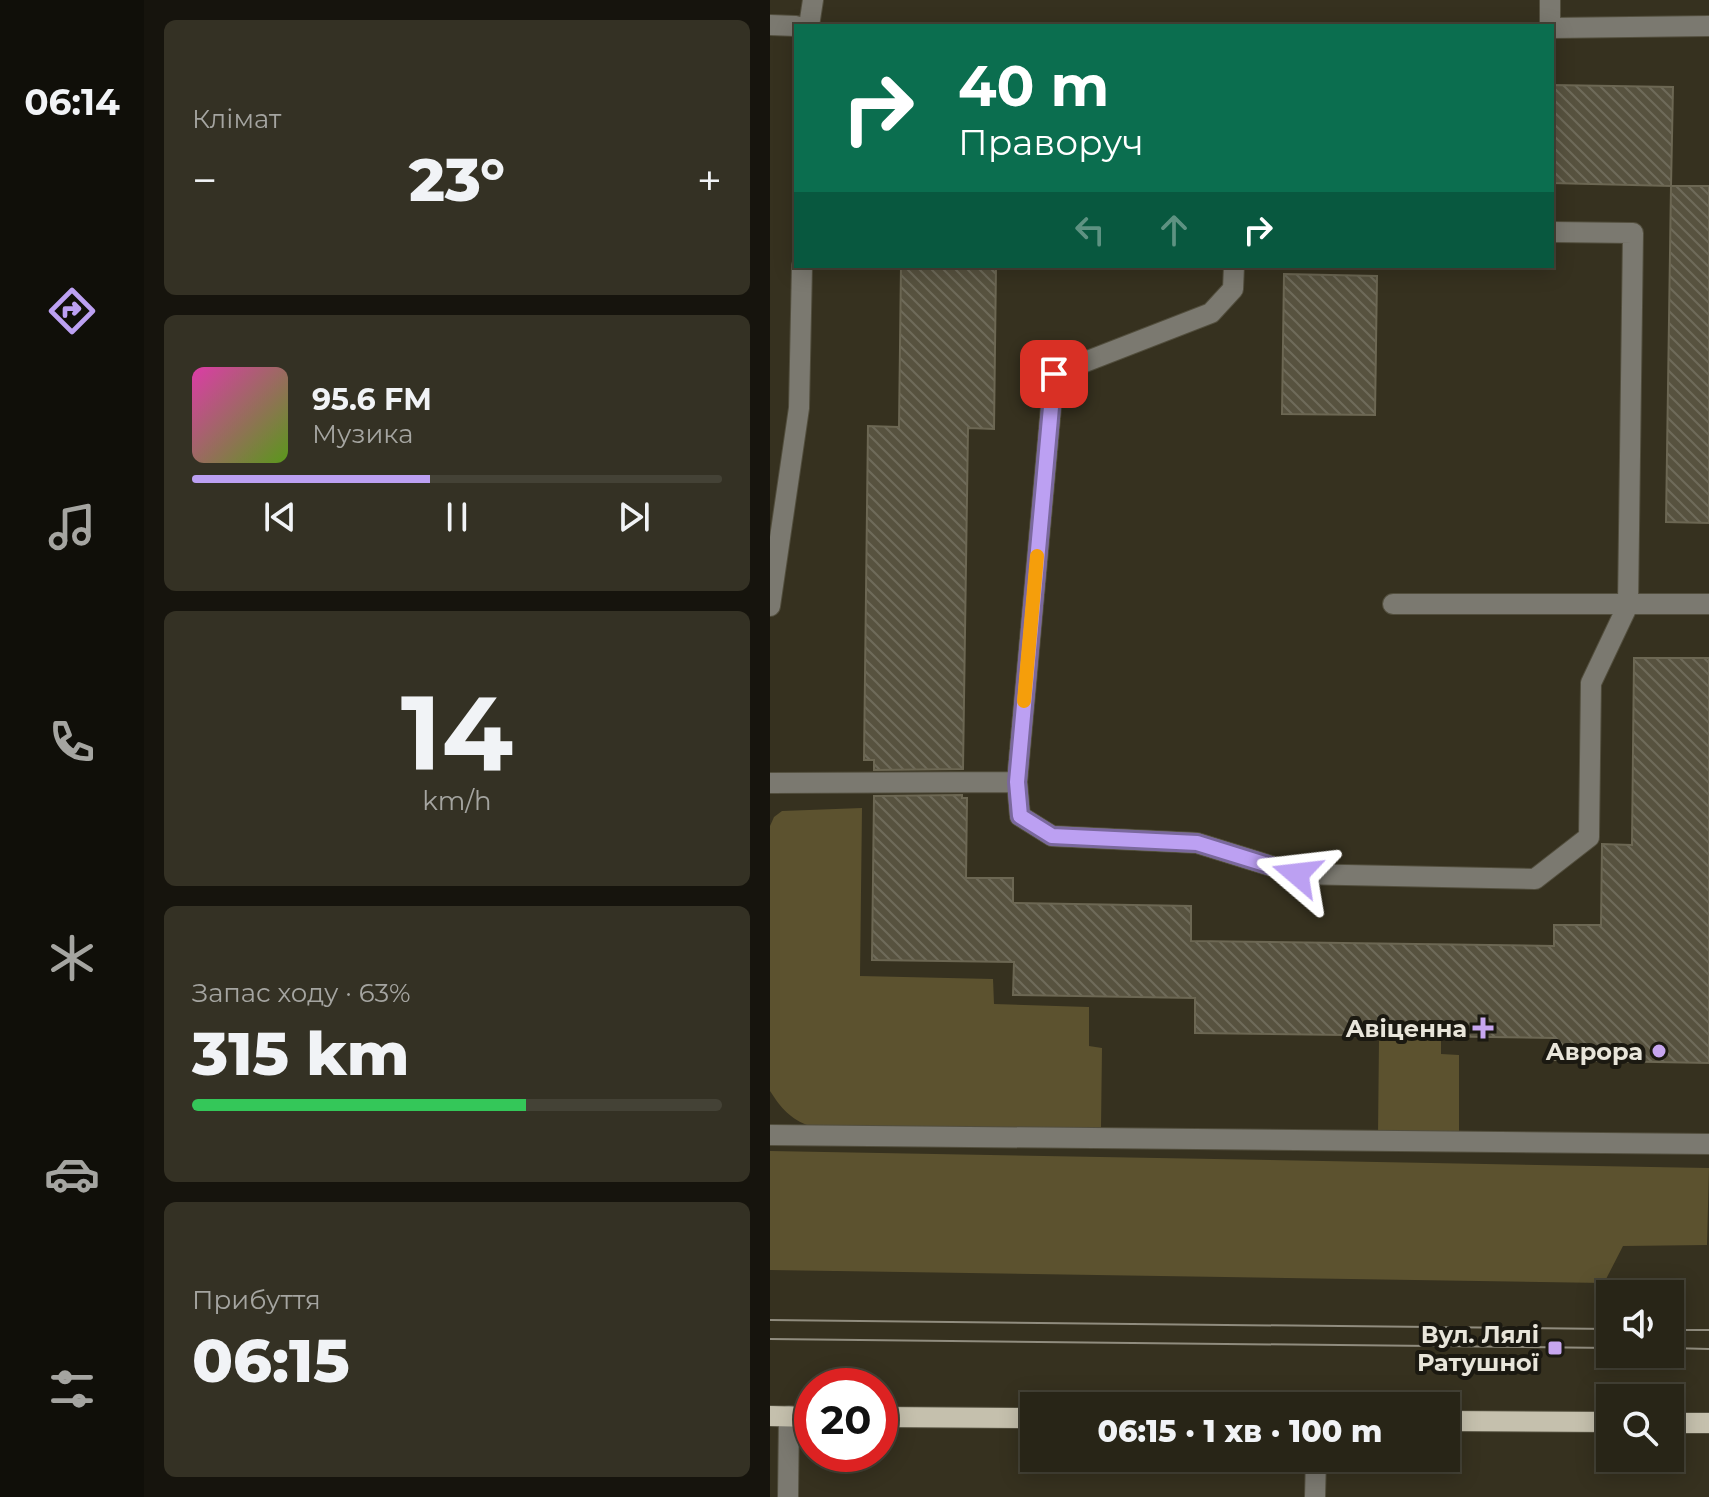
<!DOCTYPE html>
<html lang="uk">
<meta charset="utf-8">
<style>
:root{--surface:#282517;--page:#343124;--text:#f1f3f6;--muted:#a5a5a1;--line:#444236;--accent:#bca0f2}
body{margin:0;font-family:Montserrat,sans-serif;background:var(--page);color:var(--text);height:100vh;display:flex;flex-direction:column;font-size:30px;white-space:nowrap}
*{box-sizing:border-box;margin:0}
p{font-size:26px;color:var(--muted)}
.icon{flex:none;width:44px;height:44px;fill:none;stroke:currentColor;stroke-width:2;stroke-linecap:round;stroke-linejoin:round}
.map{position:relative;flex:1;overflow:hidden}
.details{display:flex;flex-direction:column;gap:20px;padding:20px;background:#16140d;width:626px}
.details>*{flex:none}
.hud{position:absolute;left:24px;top:24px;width:760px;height:244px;border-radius:0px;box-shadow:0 4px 20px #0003,0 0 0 2px var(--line);background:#0b6e4f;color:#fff;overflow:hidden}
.buttons{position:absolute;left:826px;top:1280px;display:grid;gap:16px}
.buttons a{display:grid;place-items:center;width:88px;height:88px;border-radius:0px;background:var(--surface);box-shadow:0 4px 20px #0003,0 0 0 2px var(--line);font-size:40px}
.speed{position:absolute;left:24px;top:1368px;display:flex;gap:16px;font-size:40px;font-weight:700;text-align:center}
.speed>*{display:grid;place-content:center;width:104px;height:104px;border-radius:50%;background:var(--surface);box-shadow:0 4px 20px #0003,0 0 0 2px var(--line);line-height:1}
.speed .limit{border:12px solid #d22;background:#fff;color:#111}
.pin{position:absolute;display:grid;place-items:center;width:68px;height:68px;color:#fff;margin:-34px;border-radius:16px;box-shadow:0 4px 12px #0006}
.me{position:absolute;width:88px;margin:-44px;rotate:287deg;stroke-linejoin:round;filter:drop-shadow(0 0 6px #0008)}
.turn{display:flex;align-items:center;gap:28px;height:168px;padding:0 32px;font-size:36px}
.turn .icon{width:104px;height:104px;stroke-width:2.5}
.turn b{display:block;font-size:56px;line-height:68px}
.lanes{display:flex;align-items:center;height:76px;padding:0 32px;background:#0003;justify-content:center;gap:40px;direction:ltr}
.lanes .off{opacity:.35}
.big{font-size:60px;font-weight:800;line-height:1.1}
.details .card{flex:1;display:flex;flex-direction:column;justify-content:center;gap:12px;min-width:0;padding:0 28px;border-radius:12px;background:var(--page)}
.details .dial{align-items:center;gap:0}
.dial b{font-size:104px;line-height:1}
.song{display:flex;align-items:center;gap:24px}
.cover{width:96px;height:96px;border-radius:12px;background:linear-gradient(135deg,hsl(320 70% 55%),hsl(90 70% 35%))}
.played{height:8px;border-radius:4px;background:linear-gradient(90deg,var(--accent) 45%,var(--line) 45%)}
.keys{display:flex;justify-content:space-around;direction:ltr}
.heat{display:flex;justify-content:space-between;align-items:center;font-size:44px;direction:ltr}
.charge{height:12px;border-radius:6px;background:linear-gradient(90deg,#34c759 63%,var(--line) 0)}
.trip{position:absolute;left:250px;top:1392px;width:440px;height:80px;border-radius:0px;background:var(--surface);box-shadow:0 4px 20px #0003,0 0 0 2px var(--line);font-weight:800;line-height:80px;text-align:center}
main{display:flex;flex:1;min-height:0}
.tabs{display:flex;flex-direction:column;width:144px;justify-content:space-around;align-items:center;background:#100f09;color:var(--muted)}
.tabs .icon{width:56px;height:56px}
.tabs .active{color:var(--accent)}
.tabs b{font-size:36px;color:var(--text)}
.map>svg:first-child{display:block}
.green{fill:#5c522f}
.building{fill:url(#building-back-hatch);stroke:#6c6753;stroke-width:2}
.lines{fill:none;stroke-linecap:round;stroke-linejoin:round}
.minor-casing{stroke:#524e3d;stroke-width:22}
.major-casing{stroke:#524e3d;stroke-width:22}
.minor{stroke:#7b7970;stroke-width:20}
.major{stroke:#c5c0ad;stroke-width:20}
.tram{stroke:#918d7f;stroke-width:2}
.route-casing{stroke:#7a689d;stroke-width:20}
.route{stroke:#bca0f2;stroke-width:14}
.slow{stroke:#f59e0b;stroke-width:14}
.poi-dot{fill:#c7a6ef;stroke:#1b1911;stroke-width:3}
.labels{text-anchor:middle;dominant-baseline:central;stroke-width:8;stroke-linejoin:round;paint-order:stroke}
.poi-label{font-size:24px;font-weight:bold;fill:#e8e5da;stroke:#1b1911;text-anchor:end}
</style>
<main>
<nav class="tabs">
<b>06:14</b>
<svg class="icon active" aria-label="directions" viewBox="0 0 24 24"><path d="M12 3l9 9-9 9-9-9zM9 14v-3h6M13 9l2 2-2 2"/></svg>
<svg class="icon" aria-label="music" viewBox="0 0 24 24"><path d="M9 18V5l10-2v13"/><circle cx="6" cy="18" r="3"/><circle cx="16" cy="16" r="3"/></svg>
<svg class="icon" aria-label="phone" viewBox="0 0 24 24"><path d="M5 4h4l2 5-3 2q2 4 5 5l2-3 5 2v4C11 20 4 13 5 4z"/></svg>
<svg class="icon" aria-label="climate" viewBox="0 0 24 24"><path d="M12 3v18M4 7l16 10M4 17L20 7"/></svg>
<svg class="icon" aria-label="car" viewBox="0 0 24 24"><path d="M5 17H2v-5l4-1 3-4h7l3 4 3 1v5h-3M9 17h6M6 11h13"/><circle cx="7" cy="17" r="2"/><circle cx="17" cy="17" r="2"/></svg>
<svg class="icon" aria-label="filters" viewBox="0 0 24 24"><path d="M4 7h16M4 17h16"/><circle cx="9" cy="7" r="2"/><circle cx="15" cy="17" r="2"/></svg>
</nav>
<section class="details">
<div class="card"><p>Клімат</p>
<div class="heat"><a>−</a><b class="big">23°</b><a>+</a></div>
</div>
<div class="card">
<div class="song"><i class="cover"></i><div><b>95.6 FM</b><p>Музика</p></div></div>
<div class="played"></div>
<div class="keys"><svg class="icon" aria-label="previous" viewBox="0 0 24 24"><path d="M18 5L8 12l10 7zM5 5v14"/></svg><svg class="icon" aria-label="pause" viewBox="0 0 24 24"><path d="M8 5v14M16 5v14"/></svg><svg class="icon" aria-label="next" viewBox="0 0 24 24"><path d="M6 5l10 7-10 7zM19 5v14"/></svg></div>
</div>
<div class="card dial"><b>14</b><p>km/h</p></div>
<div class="card"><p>Запас ходу · 63%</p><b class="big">315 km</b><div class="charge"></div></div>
<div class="card"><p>Прибуття</p><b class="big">06:15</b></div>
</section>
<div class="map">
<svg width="939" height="1497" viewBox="0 0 939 1497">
<defs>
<pattern id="building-back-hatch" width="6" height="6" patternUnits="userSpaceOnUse" patternTransform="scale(2)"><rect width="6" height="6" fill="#57523f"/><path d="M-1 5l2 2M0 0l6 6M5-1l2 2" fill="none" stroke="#6f6b5a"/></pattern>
</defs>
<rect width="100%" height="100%" fill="#36311f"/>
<path class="green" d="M 92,808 L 90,976 L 223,979 L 224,1004 L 319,1007 L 319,1046 L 332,1048 L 331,1128 L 40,1126 C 20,1119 11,1108 0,1091 L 0,826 L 4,817 L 12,811 Z
M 609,1038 L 671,1039 L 671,1054 L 689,1055 L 689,1136 L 608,1135 Z
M 0,1151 L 939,1168 L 937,1245 L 853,1246 L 834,1283 L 0,1270 Z"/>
<path class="building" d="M 782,85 L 903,87 L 901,186 L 782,183 Z
M 901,186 L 939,186 L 939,523 L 896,522 Z
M 131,266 L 226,266 L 224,429 L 198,428 L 193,769 L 104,770 L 104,760 L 94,760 L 98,426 L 129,427 Z
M 514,274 L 607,276 L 605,415 L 512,414 Z
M 864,658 L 939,658 L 939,1063 L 783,1060 L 784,1038 L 425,1033 L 425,998 L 243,995 L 244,962 L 102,960 L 104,796 L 192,795 L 192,798 L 197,798 L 196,878 L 243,878 L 243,903 L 421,906 L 421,941 L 784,946 L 784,925 L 831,925 L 832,844 L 862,845 Z"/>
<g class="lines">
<g class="minor-casing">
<path id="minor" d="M 0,25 L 26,26
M 39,26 L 43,0
M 780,26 L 780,0
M 782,28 L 939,26
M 464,266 L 463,289 L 441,313 L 284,374 L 247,782 L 250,816 L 282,836 L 427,843 L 527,874 L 765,879 L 819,837 L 821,683 L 858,605 L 863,233 L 782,232
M 623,604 L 939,604
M 0,606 L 29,408 L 32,266
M 0,783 L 247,782
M 0,1135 L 939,1144
M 18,1497 L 19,1416
M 545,1497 L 546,1458"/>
</g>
<g class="major-casing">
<path id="major" d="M 0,1416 L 42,1417
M 110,1417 L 264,1418
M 676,1421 L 840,1422
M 900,1423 L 939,1423"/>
</g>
<use href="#minor" class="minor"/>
<use href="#major" class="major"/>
<path class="tram" d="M 0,1320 L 840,1329
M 900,1330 L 939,1330
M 0,1339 L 840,1348
M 900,1348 L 939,1349"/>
</g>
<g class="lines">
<g class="route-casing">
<path id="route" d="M 284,374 L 247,782 L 250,816 L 282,836 L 427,843 L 527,874"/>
</g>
<use href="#route" class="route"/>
<path class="slow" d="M 254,701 L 267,556"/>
</g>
<g class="poi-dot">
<path d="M709 1016h8v8h8v8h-8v8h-8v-8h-8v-8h8z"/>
<circle cx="889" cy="1051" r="8"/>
<rect x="777" y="1340" width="16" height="16" rx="4"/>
</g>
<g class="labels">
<g class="poi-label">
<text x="697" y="1028">Авіценна</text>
<text x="873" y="1051">Аврора</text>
<text x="769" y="1334">Вул. Лялі<tspan x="769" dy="28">Ратушної</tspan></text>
</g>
</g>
</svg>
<div class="buttons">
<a><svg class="icon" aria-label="sound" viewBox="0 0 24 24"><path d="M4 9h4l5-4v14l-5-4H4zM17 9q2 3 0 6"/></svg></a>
<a><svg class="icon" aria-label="search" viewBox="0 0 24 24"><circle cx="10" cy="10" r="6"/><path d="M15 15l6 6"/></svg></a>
</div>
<div class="speed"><div class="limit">20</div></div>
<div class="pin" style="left:284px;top:374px;background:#d93025"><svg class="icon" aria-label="arrive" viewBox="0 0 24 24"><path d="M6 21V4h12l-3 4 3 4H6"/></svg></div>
<svg class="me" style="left:527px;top:874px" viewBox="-20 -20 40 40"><path d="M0-17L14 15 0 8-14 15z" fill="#bca0f2" stroke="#fff" stroke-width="4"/></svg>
<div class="trip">06:15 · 1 хв · 100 m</div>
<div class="hud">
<div class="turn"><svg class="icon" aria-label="right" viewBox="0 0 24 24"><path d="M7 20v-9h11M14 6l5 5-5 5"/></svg><div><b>40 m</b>Праворуч</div></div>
<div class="lanes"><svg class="icon off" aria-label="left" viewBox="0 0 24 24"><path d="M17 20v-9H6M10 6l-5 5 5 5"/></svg><svg class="icon off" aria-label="ahead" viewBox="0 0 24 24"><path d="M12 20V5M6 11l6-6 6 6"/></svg><svg class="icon" aria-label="right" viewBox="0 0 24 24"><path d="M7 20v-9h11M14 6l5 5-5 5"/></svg></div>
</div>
</div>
</main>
